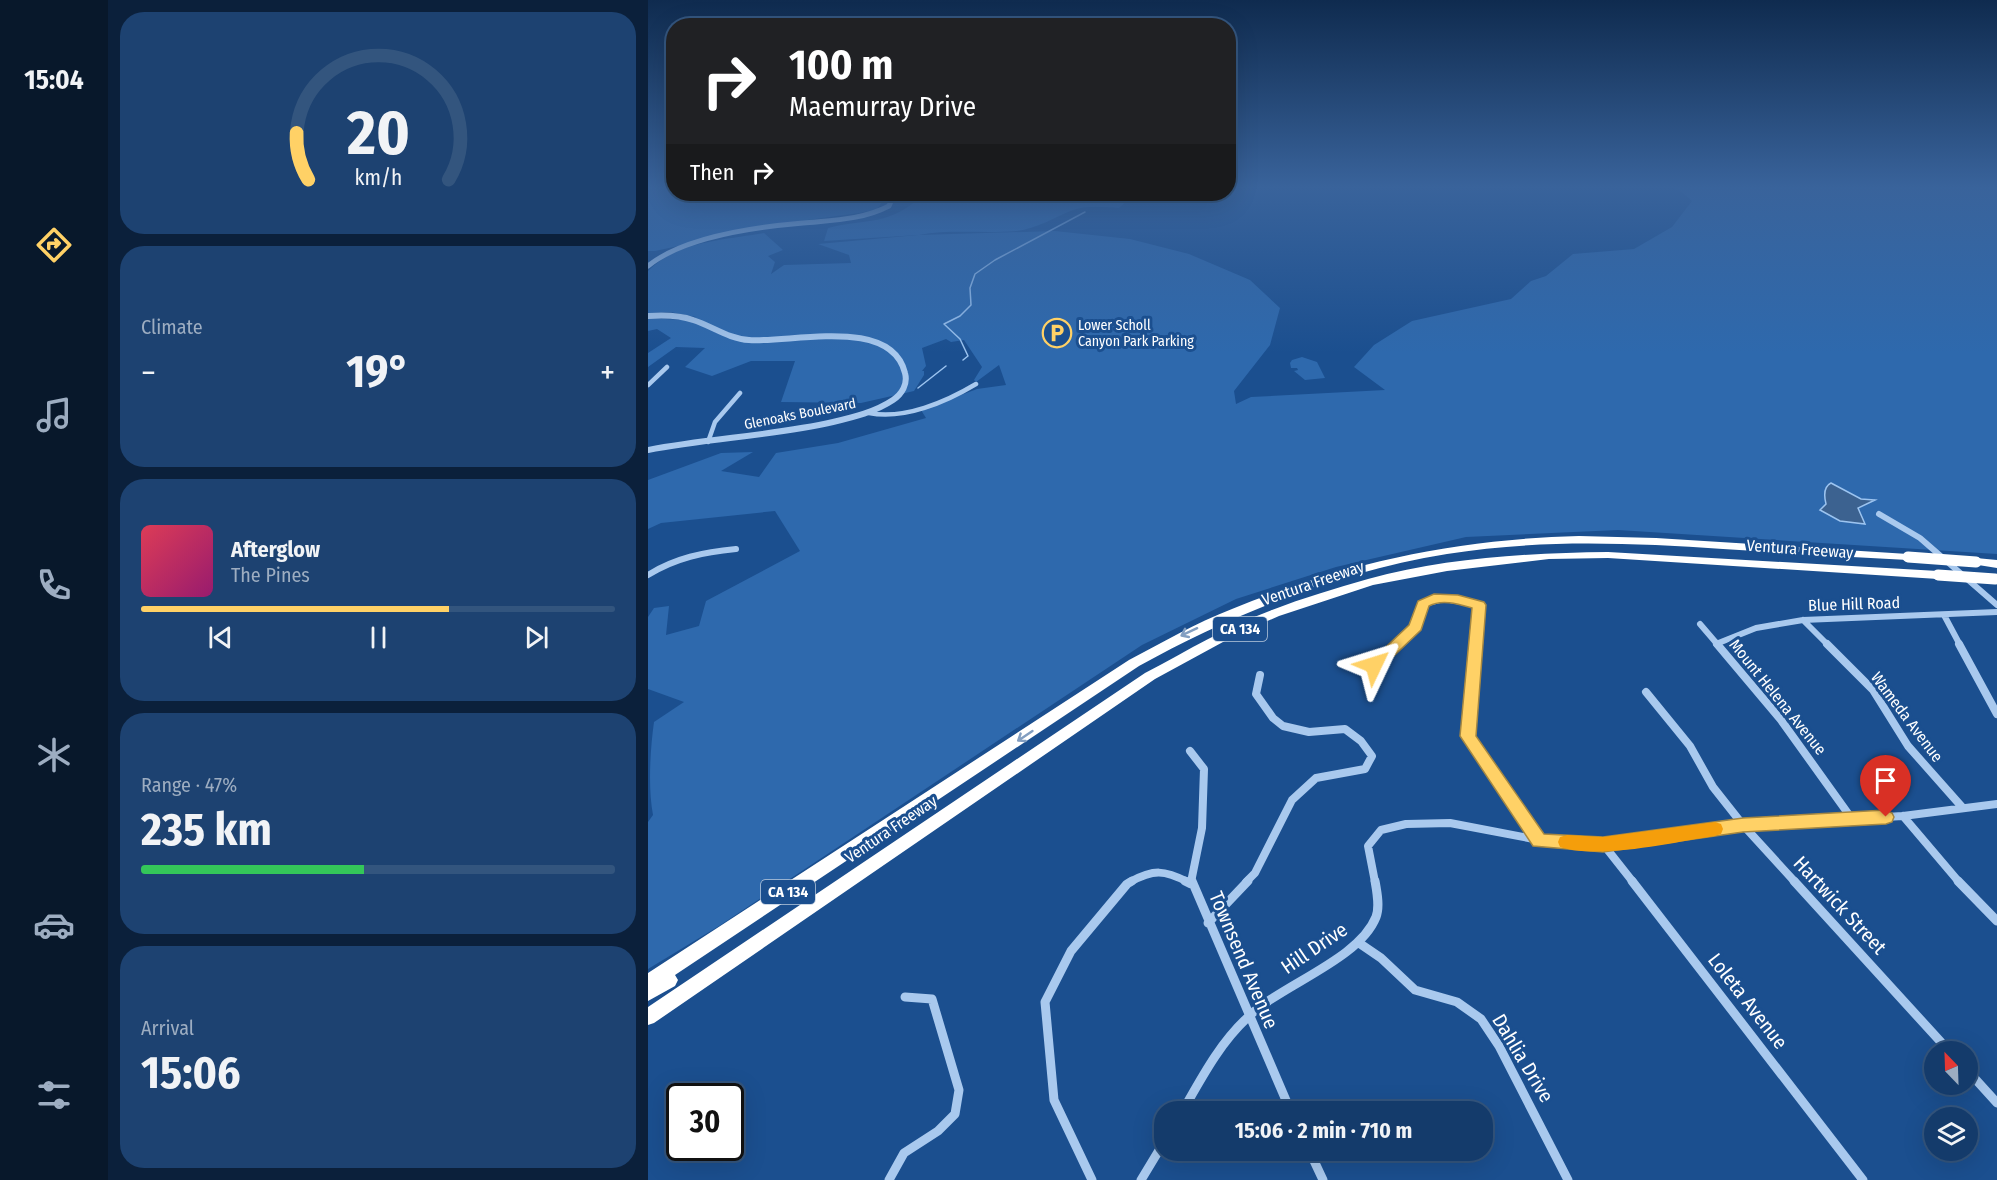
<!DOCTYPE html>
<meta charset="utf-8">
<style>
:root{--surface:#143b6b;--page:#1d4271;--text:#f1f3f6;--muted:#9dadc1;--line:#33557e;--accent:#ffd166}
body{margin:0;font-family:"Fira Sans Condensed",sans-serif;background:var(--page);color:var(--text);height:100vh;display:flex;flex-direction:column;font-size:22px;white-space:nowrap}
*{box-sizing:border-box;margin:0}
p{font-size:20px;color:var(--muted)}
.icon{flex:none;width:33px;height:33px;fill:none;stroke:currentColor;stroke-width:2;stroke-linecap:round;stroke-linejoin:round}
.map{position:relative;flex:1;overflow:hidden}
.side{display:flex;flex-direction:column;gap:12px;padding:12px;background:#0b203b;width:540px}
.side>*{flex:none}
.guide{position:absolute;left:18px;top:18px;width:570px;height:183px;border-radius:24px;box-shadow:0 6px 24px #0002,0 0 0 2px var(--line);background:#202124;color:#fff;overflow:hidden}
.needle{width:39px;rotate:337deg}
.buttons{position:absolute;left:1276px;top:1041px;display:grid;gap:12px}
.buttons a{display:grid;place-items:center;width:54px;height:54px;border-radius:50%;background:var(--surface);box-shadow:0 6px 24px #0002,0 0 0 2px var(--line);font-size:30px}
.speed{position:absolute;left:18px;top:1083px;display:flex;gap:12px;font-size:30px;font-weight:700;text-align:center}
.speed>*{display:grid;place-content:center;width:78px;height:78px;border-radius:50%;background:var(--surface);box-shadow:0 6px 24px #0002,0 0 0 2px var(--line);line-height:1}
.speed .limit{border:3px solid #111;border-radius:9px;background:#fff;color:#111}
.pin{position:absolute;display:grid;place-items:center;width:51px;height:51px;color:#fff;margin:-62px -26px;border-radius:50% 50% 50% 0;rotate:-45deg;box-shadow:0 0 6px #0007}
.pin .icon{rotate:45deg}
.me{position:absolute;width:66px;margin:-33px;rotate:49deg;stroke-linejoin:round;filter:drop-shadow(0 0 4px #0008)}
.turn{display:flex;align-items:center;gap:21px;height:126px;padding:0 24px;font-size:27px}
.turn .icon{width:78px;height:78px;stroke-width:2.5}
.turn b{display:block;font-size:42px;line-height:51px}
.then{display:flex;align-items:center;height:57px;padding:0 24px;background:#0003;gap:12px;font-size:22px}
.big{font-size:45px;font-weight:700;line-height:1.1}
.side .tile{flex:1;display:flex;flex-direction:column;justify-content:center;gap:9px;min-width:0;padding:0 21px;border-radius:24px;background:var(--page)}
.side .dial{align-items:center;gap:0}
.dial svg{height:156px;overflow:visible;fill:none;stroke:var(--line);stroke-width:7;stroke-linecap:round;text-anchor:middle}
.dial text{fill:var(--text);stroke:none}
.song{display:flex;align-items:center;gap:18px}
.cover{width:72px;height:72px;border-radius:9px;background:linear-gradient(135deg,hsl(350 70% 55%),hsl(320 70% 35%))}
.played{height:6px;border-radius:3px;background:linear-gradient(90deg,var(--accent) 65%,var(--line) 65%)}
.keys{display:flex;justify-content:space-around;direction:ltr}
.heat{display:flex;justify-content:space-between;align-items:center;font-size:33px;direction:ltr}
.charge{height:9px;border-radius:4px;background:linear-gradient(90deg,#34c759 47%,var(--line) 0)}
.trip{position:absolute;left:506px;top:1101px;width:339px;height:60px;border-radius:24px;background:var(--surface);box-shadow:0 6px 24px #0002,0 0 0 2px var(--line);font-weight:700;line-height:60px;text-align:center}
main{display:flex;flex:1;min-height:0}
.tabs{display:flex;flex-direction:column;width:108px;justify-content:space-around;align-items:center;background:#08182b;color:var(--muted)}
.tabs .icon{width:42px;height:42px}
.tabs .current{color:var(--accent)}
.tabs b{font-size:27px;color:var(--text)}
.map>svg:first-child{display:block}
.green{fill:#2e69ad}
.water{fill:#3c6290;stroke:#9cc4f0;stroke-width:1.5}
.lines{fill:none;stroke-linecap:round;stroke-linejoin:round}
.stream{stroke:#9cc4f0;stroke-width:1.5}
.minor-far3{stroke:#a9c9ee;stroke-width:4.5}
.minor-far2{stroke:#a9c9ee;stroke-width:6}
.minor-far1{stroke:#a9c9ee;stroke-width:8}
.minor{stroke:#a9c9ee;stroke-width:9}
.tertiary-far1{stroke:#a9c9ee;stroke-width:5}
.tertiary{stroke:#a9c9ee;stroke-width:6}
.motorway{fill:#fff;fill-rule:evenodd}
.motorway-bridge{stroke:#fff;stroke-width:11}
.oneway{stroke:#829ec1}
.route{fill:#ffd166;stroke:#a68842;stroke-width:1.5}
.slow{fill:#f59e0b}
.labels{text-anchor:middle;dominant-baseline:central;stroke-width:6;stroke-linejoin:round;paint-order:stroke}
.far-poi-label{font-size:14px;fill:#fff;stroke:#1b4f8f;text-anchor:start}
.far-street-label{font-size:14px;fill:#fff;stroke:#1b4f8f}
.shield{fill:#1b4f8f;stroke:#bbcadd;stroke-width:1.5}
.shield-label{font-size:15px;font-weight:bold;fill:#fff}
.street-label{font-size:16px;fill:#fff;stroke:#1b4f8f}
.near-street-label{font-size:20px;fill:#fff;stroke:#1b4f8f}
</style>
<main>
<nav class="tabs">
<b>15:04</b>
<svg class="icon current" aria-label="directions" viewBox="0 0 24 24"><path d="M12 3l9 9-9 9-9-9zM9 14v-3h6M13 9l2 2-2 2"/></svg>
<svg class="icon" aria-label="music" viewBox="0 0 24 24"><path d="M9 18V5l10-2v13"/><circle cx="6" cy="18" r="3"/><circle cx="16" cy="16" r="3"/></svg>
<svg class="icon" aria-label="phone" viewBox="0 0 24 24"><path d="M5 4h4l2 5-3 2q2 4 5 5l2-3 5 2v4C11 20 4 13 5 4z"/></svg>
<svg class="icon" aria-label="climate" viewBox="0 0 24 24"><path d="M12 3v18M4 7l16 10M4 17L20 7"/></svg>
<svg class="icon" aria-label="car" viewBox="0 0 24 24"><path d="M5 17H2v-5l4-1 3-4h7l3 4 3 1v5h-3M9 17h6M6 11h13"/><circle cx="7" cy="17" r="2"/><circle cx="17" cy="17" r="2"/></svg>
<svg class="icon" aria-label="filters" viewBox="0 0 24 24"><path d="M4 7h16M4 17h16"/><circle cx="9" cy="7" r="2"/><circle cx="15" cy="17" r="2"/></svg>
</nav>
<section class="side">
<div class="tile dial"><svg viewBox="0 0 100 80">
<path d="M14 69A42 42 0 1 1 86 69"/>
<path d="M14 69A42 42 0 0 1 8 45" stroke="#ffd166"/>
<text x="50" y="56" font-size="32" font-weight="700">20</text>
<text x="50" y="72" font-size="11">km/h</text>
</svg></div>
<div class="tile"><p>Climate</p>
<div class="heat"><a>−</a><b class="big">19°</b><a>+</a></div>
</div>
<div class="tile">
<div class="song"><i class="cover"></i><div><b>Afterglow</b><p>The Pines</p></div></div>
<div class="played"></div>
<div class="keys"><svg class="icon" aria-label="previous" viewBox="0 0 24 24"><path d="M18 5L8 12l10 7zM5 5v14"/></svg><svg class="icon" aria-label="pause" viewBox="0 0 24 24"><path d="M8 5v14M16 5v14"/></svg><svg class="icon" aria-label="next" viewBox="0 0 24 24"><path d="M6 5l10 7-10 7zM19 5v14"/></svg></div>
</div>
<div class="tile"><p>Range · 47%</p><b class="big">235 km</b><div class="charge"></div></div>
<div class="tile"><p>Arrival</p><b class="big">15:06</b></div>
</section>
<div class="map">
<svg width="1349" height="1180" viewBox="0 0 1349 1180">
<rect width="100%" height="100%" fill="#1b4f8f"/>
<path class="green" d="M 0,188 L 25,188 L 26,194 L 240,194 L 229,209 L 211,213 L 137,223 L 7,251 L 0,251 Z
M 1026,188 L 1349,188 L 1349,554 L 970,530 L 818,537 L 688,567 L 588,599 L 494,645 L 71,926 L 0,969 L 0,822 L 5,815 C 0,789 2,750 6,722 L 36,702 L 0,689 L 0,617 L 6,608 L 21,606 L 18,635 L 51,626 L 58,601 L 152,551 L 127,511 L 13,523 L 0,529 L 0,480 L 73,453 L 105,452 L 73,471 L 111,477 L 128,453 L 190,443 L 278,418 L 273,410 L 329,389 L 358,385 L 351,365 L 328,382 L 326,380 L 334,367 L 316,340 L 303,342 L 298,339 L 274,348 L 278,366 L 274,371 L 276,371 L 276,375 L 266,391 L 213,403 L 133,402 L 147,361 L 103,361 L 64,376 L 37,367 L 57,348 L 28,347 L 0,367 L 0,353 L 23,338 L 9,329 L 0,331 L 0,318 L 35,320 L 48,317 L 22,312 L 0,313 L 0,271 C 29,241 77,240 116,233 L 135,250 L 120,256 L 127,262 L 123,274 L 136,265 L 203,263 L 201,255 L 170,244 L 270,235 L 176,241 L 180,228 C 214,219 237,226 268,201 L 269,194 L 486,194 L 471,208 C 456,207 439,205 425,210 C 407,217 388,229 369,231 C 336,234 303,229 271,235 L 407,231 L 482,239 L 541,254 L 602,280 L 632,308 L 622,345 L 586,391 L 588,404 L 603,397 L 737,390 L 706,367 L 726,345 L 764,321 L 863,299 L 883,281 L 898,276 L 925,254 L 986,249 L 1024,227 L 1044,201 L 1035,193 Z
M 654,357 L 669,362 L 677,378 L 657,380 L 646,371 L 650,370 L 649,368 L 643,368 L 642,363 L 644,360 Z"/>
<path class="water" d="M 1183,483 L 1213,499 L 1227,500 L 1210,508 L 1217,524 L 1192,521 L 1172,510 L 1178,504 C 1176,496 1175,487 1183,483 Z"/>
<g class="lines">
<path class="stream" d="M 315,360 L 320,356 L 312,339 L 296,324 L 312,316 L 323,305 L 322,288 L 327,274 L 347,260 L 437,212
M 270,388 L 298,366"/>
<path class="minor-far3" d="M 0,385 L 19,367
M 221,413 C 256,420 298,402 328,384
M 60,442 L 67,422 L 92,393"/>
<path class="minor-far2" d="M 1231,514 L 1272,538 L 1349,605
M 0,575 C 27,558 56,552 88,549
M 1296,615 L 1312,645
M 1155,620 L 1180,645
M 1052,624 L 1070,645
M 1068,644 L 1108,628 L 1155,620 L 1349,612
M 748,645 L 768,627 L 775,604 L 796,599 L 831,605 L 828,645"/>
<path class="minor-far1" d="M 828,644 L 820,737 L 891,840
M 1069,644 L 1133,720 L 1204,819
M 1179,644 L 1225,690 L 1260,746 L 1314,807
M 1311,644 L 1349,714
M 726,665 L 749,644
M 998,692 L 1042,746 L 1065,787 L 1095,825 L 1147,882
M 542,751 L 556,769 L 554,828 L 543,882
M 1255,816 L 1311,882
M 955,844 L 985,882
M 482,882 C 506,869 516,870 540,882
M 598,882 L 607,873 L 644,800 L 668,778 L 717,769 L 724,756 L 713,741 L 697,729 L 661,732 L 635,726 L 625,718 L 608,694 L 612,675
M 727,882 L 720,846 L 733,830 L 758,824 L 802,823 L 891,840 L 955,844 L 1095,825 L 1255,816 L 1349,804"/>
<path class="minor" d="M 537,881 L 543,884
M 544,881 L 643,1112
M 984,881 L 1215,1180
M 1146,881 L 1302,1052
M 1310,881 L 1349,921
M 560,923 L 600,881
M 711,943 L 733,958 L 767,990 L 809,1002 L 833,1019 L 851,1046 L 920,1180
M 1320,1071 L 1349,1103
M 534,1112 C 553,1079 571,1044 599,1018 C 632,985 711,960 728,917 C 732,907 729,892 727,881
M 661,1150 L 675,1180
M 241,1180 L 256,1153 L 290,1131 L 307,1114 L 311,1090 L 284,999 L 257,997
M 444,1180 L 406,1100 L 397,1002 L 423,951 L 479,884 L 484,881
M 493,1180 L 516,1142"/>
<path class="tertiary-far1" d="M 0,266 C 37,236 108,227 155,223 C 185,220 214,220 241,206 L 246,194"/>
<path class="tertiary" d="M 0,316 C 15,315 31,315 45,320 C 64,326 81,339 101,340 C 144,343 243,316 257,373 C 260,384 254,394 245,400 C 227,412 206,417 185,422 C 124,436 61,438 0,450"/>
<path class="motorway" d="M 931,536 L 1008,538 L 1260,554 L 1266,557 L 1260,560 C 1198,557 1137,553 1075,549 C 983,543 891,539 799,554 C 689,572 588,613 491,666 L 27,975 L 30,980 L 27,986 L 0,1001 L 0,973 L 481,660 C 515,642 548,623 584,609 C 695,563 811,539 931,536 Z
M 960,552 L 1290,571 L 1296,575 L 1290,579 L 960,558 L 901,559 L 799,571 L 725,585 L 631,616 L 586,636 L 507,679 L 6,1023 L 0,1025 L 0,1007 L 497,673 C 539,651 580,626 624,610 C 655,598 688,588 720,579 C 797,558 880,553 960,552 Z
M 1328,558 L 1349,560 L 1349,568 L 1324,564 L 1322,562 L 1324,560 Z"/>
<path class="motorway-bridge" d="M 1260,557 L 1328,562
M 1290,575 L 1347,579"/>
</g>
<defs><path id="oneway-shaft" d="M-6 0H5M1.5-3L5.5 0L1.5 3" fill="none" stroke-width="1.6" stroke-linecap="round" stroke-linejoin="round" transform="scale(1.5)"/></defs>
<g class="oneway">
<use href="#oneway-shaft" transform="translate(541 632) rotate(155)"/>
<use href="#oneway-shaft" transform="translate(377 736) rotate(146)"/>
</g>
<linearGradient id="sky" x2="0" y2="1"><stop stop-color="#0f2b4f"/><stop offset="0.53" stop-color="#39639b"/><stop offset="1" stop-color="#39639b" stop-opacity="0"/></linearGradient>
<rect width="1349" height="353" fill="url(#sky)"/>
<path class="route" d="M 786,594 L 810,595 L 836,602 L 838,605 L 828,736 L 896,834 L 955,837 L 1095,818 L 1238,810 L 1244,813 L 1246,817 L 1244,822 L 1238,824 L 1095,832 L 955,852 L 885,846 L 812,736 L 824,608 C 810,604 794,599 781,606 L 773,630 L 732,669 L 721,669 L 719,665 L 761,625 L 770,601 Z"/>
<path class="slow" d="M 1067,822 L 1073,824 L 1075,829 L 1073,834 L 1067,836 C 1026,842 951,860 912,847 L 910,842 L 912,837 L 919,835 L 955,837 Z"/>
<defs>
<g id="parking-ring" transform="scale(1.5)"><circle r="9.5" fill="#1b4f8f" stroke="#ffd166" stroke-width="1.5"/><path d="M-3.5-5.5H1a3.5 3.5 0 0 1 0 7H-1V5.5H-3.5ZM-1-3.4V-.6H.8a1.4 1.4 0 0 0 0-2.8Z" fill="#ffd166"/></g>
</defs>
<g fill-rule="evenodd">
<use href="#parking-ring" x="409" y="333"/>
</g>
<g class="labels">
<g class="far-poi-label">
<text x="430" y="325">Lower Scholl<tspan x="430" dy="16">Canyon Park Parking</tspan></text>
</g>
<g class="far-street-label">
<text transform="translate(152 414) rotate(-11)">Glenoaks Boulevard</text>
</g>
<g class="shield">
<rect x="565" y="617" width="54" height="24" rx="4.5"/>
<rect x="113" y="880" width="54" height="24" rx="4.5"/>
</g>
<g class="shield-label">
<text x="592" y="629">CA 134</text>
<text x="140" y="892">CA 134</text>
</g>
<g class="street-label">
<text transform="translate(1152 549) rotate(4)">Ventura Freeway</text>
<text transform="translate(665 583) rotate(-19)">Ventura Freeway</text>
<text transform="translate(1206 604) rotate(-2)">Blue Hill Road</text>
<text transform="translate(1130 697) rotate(51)">Mount Helena Avenue</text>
<text transform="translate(1259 717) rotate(53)">Wameda Avenue</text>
<text transform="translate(243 829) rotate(-34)">Ventura Freeway</text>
</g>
<g class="near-street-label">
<text transform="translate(1192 905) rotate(47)">Hartwick Street</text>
<text transform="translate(666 948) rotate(-34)">Hill Drive</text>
<text transform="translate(596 960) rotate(67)">Townsend Avenue</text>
<text transform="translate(1100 1001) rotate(52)">Loleta Avenue</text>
<text transform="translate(875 1058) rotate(59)">Dahlia Drive</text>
</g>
</g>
</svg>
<div class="buttons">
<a><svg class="needle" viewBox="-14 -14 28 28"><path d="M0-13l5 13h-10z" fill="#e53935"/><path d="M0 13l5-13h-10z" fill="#9dadc1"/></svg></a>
<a><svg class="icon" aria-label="layers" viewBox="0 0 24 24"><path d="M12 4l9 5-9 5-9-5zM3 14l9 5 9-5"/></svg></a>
</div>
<div class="speed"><div class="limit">30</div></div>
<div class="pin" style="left:1238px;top:817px;background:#d93025"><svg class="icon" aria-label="arrive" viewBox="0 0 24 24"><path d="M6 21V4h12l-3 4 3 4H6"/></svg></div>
<svg class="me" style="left:726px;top:665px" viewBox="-20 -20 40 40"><path d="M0-17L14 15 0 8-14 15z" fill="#ffd166" stroke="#fff" stroke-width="4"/></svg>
<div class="trip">15:06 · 2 min · 710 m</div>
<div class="guide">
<div class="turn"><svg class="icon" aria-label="right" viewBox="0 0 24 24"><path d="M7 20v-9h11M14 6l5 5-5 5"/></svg><div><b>100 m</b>Maemurray Drive</div></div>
<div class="then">Then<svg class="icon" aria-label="right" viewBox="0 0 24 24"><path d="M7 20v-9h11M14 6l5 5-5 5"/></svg></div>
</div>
</div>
</main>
